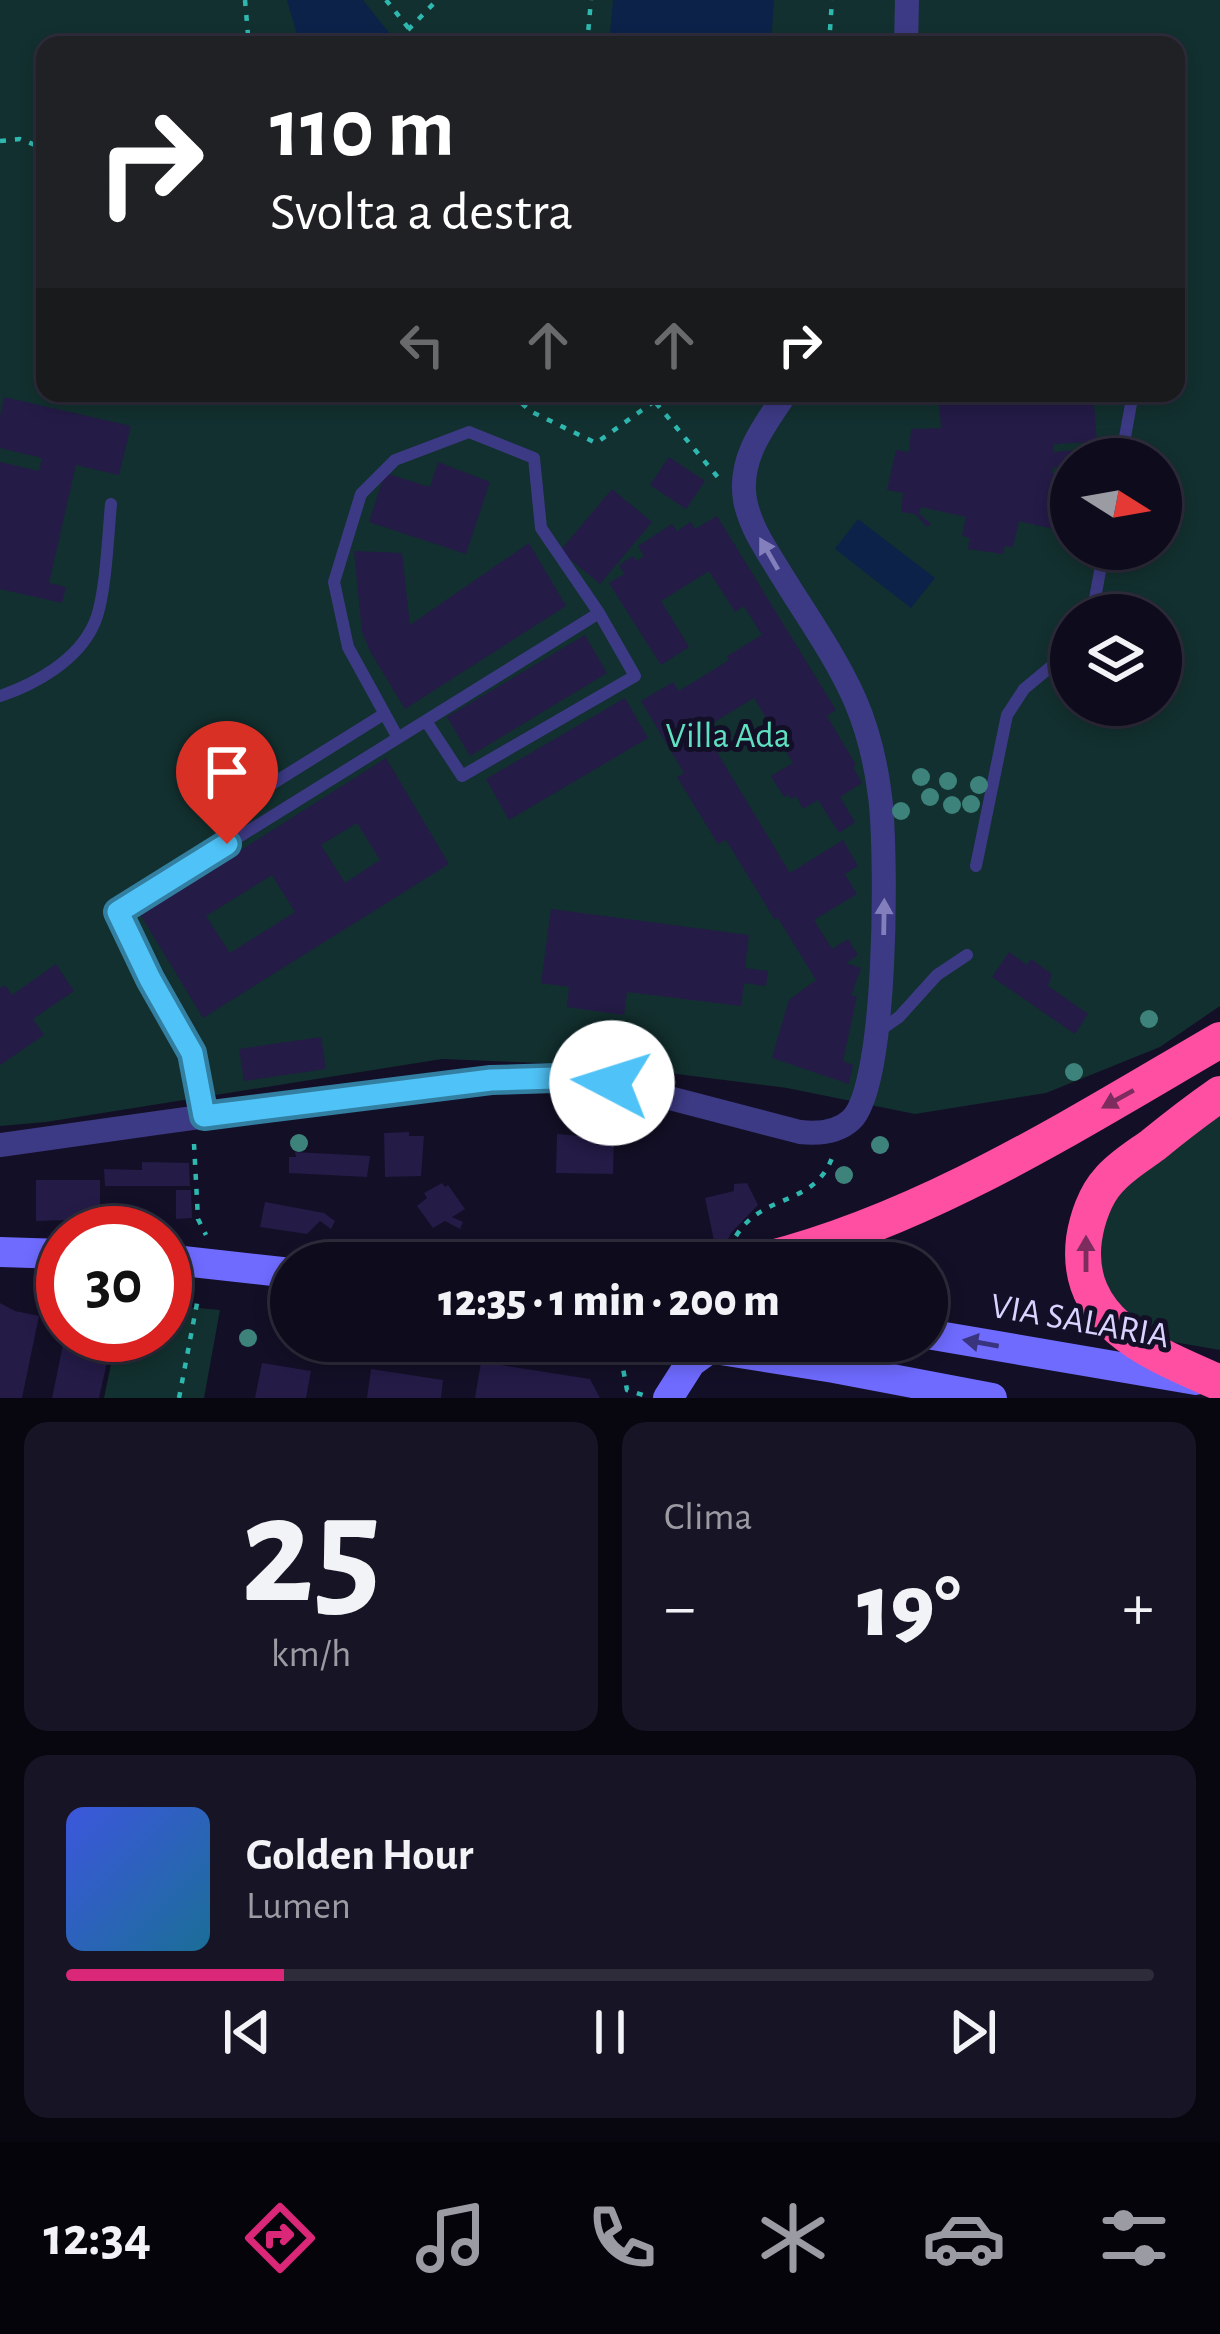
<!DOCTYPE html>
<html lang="it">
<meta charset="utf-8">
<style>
:root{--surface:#0e0b1c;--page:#171425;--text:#f1f3f6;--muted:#9b9ba3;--line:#2e2b3b;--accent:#db2777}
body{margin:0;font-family:"Alegreya Sans",sans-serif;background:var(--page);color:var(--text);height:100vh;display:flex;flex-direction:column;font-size:45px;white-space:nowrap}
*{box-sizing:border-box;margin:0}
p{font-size:39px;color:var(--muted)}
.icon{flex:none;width:66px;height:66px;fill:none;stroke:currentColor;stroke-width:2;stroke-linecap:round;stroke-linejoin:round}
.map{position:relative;height:1398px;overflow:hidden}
.drawer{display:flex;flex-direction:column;gap:24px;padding:24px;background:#08060f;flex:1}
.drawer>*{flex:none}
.top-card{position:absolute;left:36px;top:36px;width:1149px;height:366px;border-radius:24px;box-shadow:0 6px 18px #0003,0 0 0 3px var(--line);background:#202124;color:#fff;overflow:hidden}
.needle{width:78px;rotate:101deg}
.tools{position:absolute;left:1050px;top:438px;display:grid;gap:24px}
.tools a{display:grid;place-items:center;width:132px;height:132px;border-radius:50%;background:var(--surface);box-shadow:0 6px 18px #0003,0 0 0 3px var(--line);font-size:60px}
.speed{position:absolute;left:36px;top:1206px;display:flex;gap:24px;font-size:60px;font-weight:700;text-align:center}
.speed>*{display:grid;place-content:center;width:156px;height:156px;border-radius:50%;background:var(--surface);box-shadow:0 6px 18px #0003,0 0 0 3px var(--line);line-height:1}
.speed .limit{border:18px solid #d22;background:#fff;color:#111}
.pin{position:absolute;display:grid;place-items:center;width:102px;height:102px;color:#fff;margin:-123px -51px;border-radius:50% 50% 50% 0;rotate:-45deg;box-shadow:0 0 12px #0007}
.pin .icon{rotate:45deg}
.me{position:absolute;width:132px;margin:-66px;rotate:275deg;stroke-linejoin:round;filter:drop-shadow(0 0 9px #0008)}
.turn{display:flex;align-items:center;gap:42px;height:252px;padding:0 36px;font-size:54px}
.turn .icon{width:156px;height:156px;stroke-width:2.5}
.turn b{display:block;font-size:84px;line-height:102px}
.lanes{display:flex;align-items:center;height:114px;padding:0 36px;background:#0003;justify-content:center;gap:60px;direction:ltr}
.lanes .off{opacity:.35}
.big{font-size:90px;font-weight:800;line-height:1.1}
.drawer .tile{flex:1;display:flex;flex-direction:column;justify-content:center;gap:18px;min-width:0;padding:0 42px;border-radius:24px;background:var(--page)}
.drawer .dial{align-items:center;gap:0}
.dial b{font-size:156px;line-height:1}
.song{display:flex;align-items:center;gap:36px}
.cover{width:144px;height:144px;border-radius:18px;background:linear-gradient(135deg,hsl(230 70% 55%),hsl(200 70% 35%))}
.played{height:12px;border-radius:6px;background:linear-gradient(90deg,var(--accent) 20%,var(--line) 20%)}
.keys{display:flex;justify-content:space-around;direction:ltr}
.heat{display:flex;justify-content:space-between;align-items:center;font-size:66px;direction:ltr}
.drawer .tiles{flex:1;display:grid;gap:24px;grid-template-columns:1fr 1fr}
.tile:last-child{grid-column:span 2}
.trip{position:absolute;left:270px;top:1242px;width:678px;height:120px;border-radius:60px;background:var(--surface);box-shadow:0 6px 18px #0003,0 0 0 3px var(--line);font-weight:800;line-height:120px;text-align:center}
.tab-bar{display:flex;height:192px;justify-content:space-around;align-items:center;background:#06040b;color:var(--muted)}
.tab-bar .icon{width:84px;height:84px}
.tab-bar .active{color:var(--accent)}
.tab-bar b{font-size:54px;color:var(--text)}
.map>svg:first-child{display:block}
.green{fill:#12302f;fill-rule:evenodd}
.water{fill:#0c2248}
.building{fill:#241b47;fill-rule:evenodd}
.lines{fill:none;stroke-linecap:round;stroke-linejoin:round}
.path{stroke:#2fb8b0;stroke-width:4.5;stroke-dasharray:6 9;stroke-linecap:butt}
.lane{stroke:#3d3a85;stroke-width:12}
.street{stroke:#3d3a85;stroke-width:24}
.secondary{stroke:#6f6bff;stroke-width:30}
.highway{stroke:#ff4fa3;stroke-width:36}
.tree{fill:#3d827b}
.oneway{fill:#837fbc}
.oneway2{fill:#7d2c5e}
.oneway3{fill:#38347d}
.route-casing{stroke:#337fa1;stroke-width:30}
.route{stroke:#4fc3f7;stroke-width:21}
.labels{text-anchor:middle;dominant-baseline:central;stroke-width:10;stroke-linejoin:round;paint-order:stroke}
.park-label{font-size:36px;fill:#5fe0c0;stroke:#130f26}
.street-label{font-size:36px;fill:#d9d4ff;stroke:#130f26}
</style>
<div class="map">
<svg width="1220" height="1398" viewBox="0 0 1220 1398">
<rect width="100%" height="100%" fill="#130f26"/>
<path class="green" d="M 0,0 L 1220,0 L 1220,1006 L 1160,1047 L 1046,1093 L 915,1114 L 787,1088 L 613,1066 L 442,1059 L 46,1122 L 0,1126 ZM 45,45 L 1176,45 L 1176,393 L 45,393 ZM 1071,459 L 1161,459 L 1161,549 L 1071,549 ZM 1071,615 L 1161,615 L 1161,705 L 1071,705 Z
M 1220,1113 L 1220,1350 L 1168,1341 L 1128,1321 L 1101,1279 L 1097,1240 L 1121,1187 Z
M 165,1305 L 220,1310 L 204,1398 L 104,1398 L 117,1335 L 165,1335 Z"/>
<path class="water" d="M 287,0 L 363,0 L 399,45 L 300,45 Z
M 613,0 L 774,0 L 771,45 L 609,45 Z
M 858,519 L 935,578 L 911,608 L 835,549 Z"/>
<path class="building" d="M 971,393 L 1093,393 L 1097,442 L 1054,444 L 1053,452 L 1099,448 L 1099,459 L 1071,459 L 1071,465 L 1052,468 L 1056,496 L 1071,498 L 1071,533 L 1019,521 L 1013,547 L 1005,546 L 1003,554 L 968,549 L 970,538 L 962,536 L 966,517 L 921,507 L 919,514 L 931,524 L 927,527 L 915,514 L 901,512 L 903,493 L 887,490 L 896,450 L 909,452 L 911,429 L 941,428 L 939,399 L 972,397 Z
M 4,397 L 131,426 L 119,475 L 76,465 L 49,583 L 66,587 L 62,603 L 0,589 L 0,462 L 39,471 L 42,458 L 0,448 L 0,416 Z
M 669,457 L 705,481 L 686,509 L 650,485 Z
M 438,462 L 490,482 L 466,554 L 369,522 L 385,473 L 430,487 Z
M 612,489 L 652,522 L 600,584 L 560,551 Z
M 717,516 L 836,710 L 827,716 L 856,765 L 853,767 L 862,783 L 840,797 L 855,822 L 839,833 L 818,800 L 803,809 L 796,796 L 791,799 L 788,795 L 784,797 L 771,776 L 793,763 L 754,698 L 703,729 L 790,873 L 843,840 L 858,866 L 845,874 L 857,894 L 814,920 L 832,949 L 848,939 L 858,955 L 846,963 L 861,968 L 851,996 L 857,996 L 843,1061 L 853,1065 L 849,1084 L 772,1058 L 789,1000 L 816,980 L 778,918 L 775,920 L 726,840 L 718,844 L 677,777 L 684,773 L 641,701 L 673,682 L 679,691 L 729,660 L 727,656 L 762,635 L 744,606 L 735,612 L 709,571 L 661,601 L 689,647 L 661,665 L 609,583 L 624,574 L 619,565 L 633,556 L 636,561 L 644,556 L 638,546 L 672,524 L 677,531 L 691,522 L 695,529 Z
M 529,543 L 566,606 L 405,709 L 371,653 L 362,632 L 354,551 L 402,553 L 410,625 Z
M 585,635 L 607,673 L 470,756 L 447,717 Z
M 625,698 L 648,738 L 509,820 L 486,779 Z
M 386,758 L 449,864 L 203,1018 L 140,914 ZM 357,823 L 380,860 L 345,883 L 321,845 ZM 272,875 L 295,912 L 230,953 L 206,916 Z
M 551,909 L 749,935 L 745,968 L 768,971 L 766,986 L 744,983 L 741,1006 L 627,992 L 624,1015 L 567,1007 L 569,987 L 541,983 Z
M 1009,952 L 1027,965 L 1031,959 L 1052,974 L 1048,986 L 1088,1014 L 1075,1034 L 992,977 Z
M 56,964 L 74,991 L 33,1019 L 44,1035 L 0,1065 L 0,988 L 5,985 L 12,995 Z
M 321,1037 L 326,1069 L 244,1081 L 239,1049 Z
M 593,1130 L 593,1137 L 614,1138 L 613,1174 L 556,1173 L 557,1134 L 580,1136 L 579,1131 Z
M 409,1132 L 409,1136 L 424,1136 L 421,1176 L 385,1177 L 384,1133 Z
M 295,1152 L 370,1156 L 367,1177 L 289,1173 L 289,1157 L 296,1157 Z
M 142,1162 L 189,1163 L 190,1186 L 105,1186 L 104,1169 L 142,1170 Z
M 36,1180 L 100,1180 L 100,1219 L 36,1221 Z
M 442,1183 L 445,1187 L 448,1185 L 465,1209 L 452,1217 L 463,1222 L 460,1229 L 445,1221 L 433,1228 L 417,1206 L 427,1198 L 424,1193 Z
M 747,1183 L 758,1205 L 731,1233 L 724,1248 L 716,1250 L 705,1198 L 734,1191 L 734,1184 Z
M 176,1190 L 191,1190 L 192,1218 L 176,1219 Z
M 265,1202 L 324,1213 L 335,1221 L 331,1229 L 320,1221 L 307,1234 L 260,1227 Z
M 0,1303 L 15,1311 L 39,1316 L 22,1398 L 0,1398 Z
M 65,1335 L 111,1344 L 99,1398 L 52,1398 Z
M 481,1362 L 590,1379 L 600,1398 L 475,1398 Z
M 262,1363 L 311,1371 L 306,1398 L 255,1398 Z
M 371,1369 L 443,1380 L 441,1398 L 367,1398 Z"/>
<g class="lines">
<path class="path" d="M 245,0 L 248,35 L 253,45
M 386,0 L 422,45
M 408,30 L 437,0
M 587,45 L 591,0
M 829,45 L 832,0
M 0,141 L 20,139 L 45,149
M 511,393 L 530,411 L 596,443 L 666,393
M 656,403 L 721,481
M 194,1144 L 198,1219 L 206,1235
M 736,1236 C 764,1191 815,1208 833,1155
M 679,1263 L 723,1253
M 625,1341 L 622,1363 L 627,1390 L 643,1395
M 179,1398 L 198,1298"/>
<path class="lane" d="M 1121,459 L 1133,393
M 1092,615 L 1104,549
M 0,696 C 36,684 78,660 94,624 C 106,598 108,534 111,504
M 398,738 L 348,647 L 334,582 L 361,494 L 395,460 L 469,432 L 534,458 L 541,528 L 599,613
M 235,807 L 384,714
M 976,866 L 1007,715 L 1024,689 L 1071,650
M 876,1033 L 899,1017 L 937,975 L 967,955
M 204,1116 L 192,1053 L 150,979 L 118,912 L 599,613 L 635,676 L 462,776 L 426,721"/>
<path class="street" d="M 906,45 L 907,0
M 0,1145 C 115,1129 231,1112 346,1097 C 433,1085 524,1069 612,1083 L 800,1132 C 818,1134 837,1133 851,1120 C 888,1086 887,850 880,796 C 876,764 868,730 855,700 C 835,655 806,615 781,574 C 767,551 750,527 745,500 C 738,458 764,426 786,393"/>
<path class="secondary" d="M 0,1252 L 63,1254
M 165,1259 L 291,1273
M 927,1334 L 1196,1380
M 664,1341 L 834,1368 L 992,1398
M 668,1398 L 691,1362 L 716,1344"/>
<path class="highway" d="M 1220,1094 C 1197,1110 1175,1127 1153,1145 C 1138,1156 1121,1166 1109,1180 C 1095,1195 1087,1219 1084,1239 C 1073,1325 1157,1355 1220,1383
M 752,1263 C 919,1224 1072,1126 1220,1040"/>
</g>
<g class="tree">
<circle cx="921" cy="777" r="9"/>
<circle cx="948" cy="781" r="9"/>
<circle cx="979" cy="785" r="9"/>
<circle cx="930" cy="797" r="9"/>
<circle cx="971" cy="804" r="9"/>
<circle cx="952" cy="805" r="9"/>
<circle cx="901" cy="811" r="9"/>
<circle cx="1149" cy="1019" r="9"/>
<circle cx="1074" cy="1072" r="9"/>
<circle cx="299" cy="1143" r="9"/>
<circle cx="880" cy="1145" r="9"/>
<circle cx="844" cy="1175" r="9"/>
<circle cx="248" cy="1338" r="9"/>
</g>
<defs><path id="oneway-solid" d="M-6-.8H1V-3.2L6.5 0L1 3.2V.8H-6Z" transform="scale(3)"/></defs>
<g class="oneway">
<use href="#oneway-solid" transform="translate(769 554) rotate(-120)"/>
<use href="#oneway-solid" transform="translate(884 917) rotate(-89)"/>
</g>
<g class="oneway2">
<use href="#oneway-solid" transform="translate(1118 1099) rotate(151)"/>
<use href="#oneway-solid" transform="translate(1086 1254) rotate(-90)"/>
</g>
<use class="oneway3" href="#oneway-solid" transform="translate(981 1343) rotate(-170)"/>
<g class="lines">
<g class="route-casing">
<path id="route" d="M 227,844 L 118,912 L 150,979 L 192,1053 L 204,1116 L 491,1080 L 555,1078 L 612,1083"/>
</g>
<use href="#route" class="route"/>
</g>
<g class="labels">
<g class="park-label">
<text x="728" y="736">Villa Ada</text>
</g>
<g class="street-label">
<text transform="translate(1080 1321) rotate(10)">VIA SALARIA</text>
</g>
</g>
</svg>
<div class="tools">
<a><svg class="needle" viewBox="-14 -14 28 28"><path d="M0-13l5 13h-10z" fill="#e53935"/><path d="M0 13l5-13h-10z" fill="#9b9ba3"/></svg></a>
<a><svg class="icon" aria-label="layers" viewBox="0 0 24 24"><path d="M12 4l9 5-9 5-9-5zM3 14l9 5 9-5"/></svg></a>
</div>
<div class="speed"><div class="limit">30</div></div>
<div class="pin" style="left:227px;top:844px;background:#d93025"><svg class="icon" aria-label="arrive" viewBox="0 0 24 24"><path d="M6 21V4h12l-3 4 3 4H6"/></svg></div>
<svg class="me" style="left:612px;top:1083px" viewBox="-20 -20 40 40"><circle r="19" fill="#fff"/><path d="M0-13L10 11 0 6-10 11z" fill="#4fc3f7"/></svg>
<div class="trip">12:35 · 1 min · 200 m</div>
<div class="top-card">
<div class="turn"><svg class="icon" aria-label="right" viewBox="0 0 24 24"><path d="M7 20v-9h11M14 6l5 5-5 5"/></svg><div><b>110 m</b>Svolta a destra</div></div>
<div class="lanes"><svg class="icon off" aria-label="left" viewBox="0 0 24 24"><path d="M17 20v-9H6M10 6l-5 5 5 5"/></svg><svg class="icon off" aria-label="ahead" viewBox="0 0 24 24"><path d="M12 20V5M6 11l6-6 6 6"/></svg><svg class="icon off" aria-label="ahead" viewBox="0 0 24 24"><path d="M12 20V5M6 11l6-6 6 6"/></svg><svg class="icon" aria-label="right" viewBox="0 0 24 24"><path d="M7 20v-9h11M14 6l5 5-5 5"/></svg></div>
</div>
</div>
<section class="drawer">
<div class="tiles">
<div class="tile dial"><b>25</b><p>km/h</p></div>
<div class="tile"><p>Clima</p>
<div class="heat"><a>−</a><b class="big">19°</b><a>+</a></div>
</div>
<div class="tile">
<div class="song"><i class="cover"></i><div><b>Golden Hour</b><p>Lumen</p></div></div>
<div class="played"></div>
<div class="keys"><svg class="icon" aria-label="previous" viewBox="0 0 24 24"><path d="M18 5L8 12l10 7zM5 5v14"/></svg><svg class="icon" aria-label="pause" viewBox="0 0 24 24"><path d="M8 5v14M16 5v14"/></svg><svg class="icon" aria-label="next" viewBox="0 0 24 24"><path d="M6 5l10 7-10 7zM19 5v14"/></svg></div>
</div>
</div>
</section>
<nav class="tab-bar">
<b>12:34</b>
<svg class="icon active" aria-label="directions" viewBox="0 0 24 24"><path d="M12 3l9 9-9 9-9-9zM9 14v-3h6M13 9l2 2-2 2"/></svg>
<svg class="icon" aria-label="music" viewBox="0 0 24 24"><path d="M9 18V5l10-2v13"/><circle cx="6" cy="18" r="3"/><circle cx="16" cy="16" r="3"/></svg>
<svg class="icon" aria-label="phone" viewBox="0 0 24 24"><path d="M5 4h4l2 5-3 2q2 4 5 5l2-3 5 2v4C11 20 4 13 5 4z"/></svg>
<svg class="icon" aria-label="climate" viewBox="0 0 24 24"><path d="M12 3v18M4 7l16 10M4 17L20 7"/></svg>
<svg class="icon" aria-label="car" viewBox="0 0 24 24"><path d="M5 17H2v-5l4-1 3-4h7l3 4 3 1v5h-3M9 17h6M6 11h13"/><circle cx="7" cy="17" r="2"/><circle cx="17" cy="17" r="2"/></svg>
<svg class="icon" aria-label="filters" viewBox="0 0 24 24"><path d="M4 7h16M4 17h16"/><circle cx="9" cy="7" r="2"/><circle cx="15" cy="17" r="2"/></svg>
</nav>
